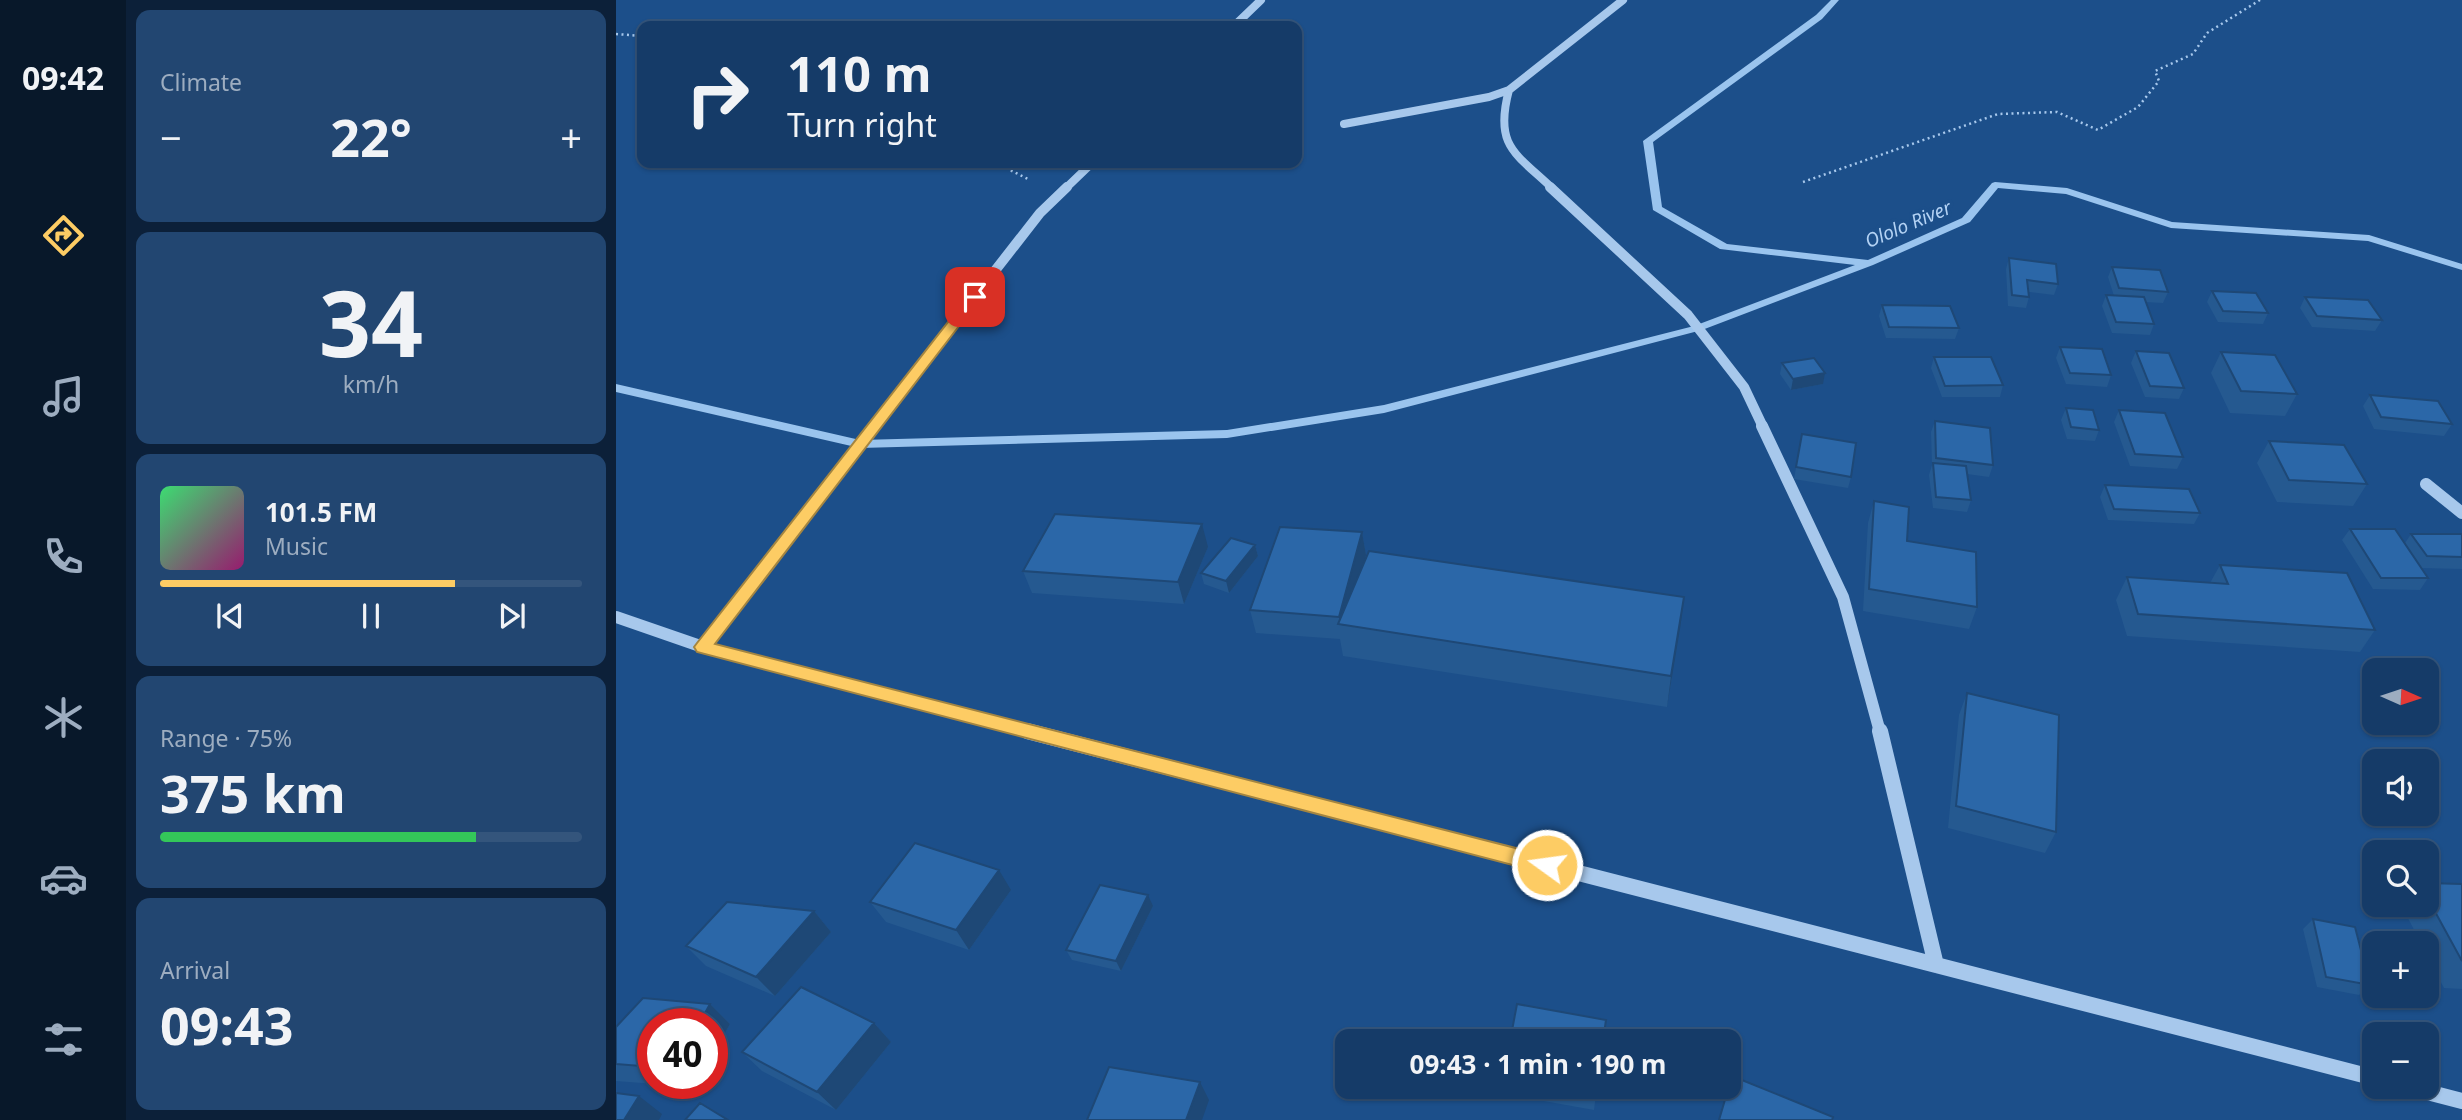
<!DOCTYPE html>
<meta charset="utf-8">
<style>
:root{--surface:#153b68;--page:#224671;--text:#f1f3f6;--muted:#9dadc0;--line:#34557c;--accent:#fdcc64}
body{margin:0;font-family:"Noto Sans",sans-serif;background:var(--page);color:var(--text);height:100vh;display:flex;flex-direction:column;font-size:26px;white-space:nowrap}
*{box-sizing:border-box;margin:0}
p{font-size:23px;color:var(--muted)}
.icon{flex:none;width:38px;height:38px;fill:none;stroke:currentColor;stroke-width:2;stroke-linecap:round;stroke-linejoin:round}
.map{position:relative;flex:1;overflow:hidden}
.side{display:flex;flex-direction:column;gap:10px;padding:10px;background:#0c2039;width:490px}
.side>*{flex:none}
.hud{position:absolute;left:21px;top:21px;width:665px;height:147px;border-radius:14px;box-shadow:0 2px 5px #0004,0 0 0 2px var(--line);background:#153b68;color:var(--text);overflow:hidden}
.needle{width:46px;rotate:93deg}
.controls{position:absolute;left:1746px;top:658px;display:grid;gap:14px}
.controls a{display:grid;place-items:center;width:77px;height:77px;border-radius:14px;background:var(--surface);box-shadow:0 2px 5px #0004,0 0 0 2px var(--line);font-size:35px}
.speed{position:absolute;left:21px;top:1008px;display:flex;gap:14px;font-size:35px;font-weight:700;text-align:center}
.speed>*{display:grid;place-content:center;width:91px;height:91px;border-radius:50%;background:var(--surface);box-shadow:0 2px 5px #0004,0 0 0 2px var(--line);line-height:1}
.speed .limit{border:10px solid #d22;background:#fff;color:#111}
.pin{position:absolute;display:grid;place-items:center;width:60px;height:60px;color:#fff;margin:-30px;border-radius:14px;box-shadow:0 4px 10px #0006}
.me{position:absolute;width:77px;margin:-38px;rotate:284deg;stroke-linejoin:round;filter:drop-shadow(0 0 5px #0008)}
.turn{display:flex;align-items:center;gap:24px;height:147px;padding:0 35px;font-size:32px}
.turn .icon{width:91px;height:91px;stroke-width:2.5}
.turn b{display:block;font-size:49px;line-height:60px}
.big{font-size:52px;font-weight:700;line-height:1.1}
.side .tile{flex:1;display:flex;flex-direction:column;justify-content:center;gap:10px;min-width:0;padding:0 24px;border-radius:14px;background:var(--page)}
.side .dial{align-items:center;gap:0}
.dial b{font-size:91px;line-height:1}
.song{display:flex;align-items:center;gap:21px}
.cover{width:84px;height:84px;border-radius:10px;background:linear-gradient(135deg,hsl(140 70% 55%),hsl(320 70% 35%))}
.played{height:7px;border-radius:4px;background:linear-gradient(90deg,var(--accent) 70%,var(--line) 70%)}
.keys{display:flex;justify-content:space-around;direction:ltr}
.heat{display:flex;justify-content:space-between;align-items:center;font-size:38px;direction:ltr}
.charge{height:10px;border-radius:5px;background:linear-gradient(90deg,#34c759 75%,var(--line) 0)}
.trip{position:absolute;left:719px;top:1029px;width:406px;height:70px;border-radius:14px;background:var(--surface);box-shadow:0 2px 5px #0004,0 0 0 2px var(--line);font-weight:700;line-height:70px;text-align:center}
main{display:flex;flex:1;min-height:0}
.tab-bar{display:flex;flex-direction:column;width:126px;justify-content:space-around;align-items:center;background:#08182a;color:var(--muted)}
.tab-bar .icon{width:49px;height:49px}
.tab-bar .current{color:var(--accent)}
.tab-bar b{font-size:32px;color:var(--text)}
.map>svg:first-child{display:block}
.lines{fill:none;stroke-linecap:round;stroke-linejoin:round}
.stream{fill:#9ac4ee;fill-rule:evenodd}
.path{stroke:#a7c8ec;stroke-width:2.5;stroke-dasharray:2 3.5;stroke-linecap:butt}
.minor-far3{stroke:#a7c8ec;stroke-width:8}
.minor-far2{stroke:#a7c8ec;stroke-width:10}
.minor-far1{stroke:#a7c8ec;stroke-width:12}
.minor{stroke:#a7c8ec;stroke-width:16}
.wall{fill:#255990}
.shaded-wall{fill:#1e4876}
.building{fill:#2b67a8;stroke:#1e4876;stroke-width:2}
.route{fill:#fdcc64;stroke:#a48541;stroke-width:2}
.labels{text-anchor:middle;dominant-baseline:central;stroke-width:7;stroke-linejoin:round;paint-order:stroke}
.far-water-label{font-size:19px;font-style:italic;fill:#b3d2f4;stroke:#1c4f8a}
</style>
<main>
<nav class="tab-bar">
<b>09:42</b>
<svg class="icon current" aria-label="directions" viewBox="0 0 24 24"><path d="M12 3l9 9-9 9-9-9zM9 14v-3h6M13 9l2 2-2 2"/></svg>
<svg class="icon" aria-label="music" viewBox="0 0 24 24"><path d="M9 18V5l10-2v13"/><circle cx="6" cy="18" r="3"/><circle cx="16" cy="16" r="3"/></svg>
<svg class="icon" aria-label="phone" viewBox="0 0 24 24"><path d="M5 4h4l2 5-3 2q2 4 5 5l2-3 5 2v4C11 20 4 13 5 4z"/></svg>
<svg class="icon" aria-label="climate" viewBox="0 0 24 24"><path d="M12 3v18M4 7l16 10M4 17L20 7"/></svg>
<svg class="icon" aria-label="car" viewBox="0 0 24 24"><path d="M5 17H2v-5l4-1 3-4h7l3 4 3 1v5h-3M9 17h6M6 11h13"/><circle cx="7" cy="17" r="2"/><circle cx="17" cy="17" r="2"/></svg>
<svg class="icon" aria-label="filters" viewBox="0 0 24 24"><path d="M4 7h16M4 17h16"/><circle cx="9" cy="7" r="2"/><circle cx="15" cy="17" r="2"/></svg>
</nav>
<section class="side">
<div class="tile"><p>Climate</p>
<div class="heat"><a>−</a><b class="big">22°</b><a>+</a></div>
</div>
<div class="tile dial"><b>34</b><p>km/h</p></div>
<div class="tile">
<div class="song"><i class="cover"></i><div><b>101.5 FM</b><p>Music</p></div></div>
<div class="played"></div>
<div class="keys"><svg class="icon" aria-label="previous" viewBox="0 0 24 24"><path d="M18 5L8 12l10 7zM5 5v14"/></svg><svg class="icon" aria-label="pause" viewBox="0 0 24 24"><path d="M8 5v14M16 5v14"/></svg><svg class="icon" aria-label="next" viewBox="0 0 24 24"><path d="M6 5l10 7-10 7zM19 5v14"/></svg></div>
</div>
<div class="tile"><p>Range · 75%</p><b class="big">375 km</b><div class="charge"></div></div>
<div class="tile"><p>Arrival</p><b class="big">09:43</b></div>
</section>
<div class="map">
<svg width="1846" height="1120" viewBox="0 0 1846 1120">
<rect width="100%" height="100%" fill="#1c4f8a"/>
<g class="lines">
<path class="stream" d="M 1215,0 L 1223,0 L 1206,19 L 1037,142 L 1046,207 L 1111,244 L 1252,260 L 1346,218 L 1376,183 L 1379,182 L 1451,188 L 1556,222 L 1753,235 L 1846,264 L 1846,270 L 1752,241 L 1555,228 L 1450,194 L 1382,188 L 1354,222 L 1257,265 L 1086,330 L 768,413 L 611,438 L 244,448 L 0,392 L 0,384 L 244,440 L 611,430 L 768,405 L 1078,326 L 1239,265 L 1104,249 L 1037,210 L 1027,141 L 1200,15 Z"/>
<path class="path" d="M 0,34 L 26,36
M 380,163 L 414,180
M 1187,182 L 1382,114 L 1441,112 L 1482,130 L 1522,107 L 1543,81 L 1539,71 L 1577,54 L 1591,33 L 1644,0"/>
<path class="minor-far3" d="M 618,26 L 645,0
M 728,124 L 873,97 L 893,90
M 450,188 L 476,163
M 936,188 C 899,153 878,146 893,90 L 1007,0"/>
<path class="minor-far2" d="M 934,187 L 1072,315 L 1128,387 L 1147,427
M 257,427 L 424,213 L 451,187"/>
<path class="minor-far1" d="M 1146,426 L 1227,597 L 1264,732
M 1810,484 L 1846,513
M 0,617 L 87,647 L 418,732
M 87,647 L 259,426"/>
<path class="minor" d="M 411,731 L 1759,1078
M 1264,731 L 1320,965
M 1792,1087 L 1846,1101"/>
</g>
<path class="wall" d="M 1393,258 L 1442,284 L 1438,295 L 1413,292 L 1413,297 L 1410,308 L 1392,306 L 1390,269 Z
M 1496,267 L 1552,292 L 1547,303 L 1529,302 L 1538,324 L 1534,335 L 1496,333 L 1486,306 L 1490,295 L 1498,296 L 1492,277 Z
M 1596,291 L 1652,313 L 1647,324 L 1602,322 L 1591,302 Z
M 1689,297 L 1766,320 L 1759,331 L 1696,327 L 1684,308 Z
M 1266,305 L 1343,328 L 1339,339 L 1270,338 L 1263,316 Z
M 1444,347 L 1495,375 L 1491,387 L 1450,384 L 1440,358 Z
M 1520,351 L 1568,388 L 1563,399 L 1529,397 L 1515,363 Z
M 1605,352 L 1681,394 L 1669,416 L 1614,413 L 1595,373 Z
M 1318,357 L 1387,385 L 1384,397 L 1326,397 L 1315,368 Z
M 1166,363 L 1207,384 L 1175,390 L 1164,374 Z
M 1754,395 L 1836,424 L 1828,436 L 1758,429 L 1747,406 Z
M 1450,408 L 1483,430 L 1479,441 L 1451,439 L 1445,420 Z
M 1503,410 L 1567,457 L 1561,469 L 1514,466 L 1498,422 Z
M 1319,421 L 1377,465 L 1373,477 L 1351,474 L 1355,500 L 1351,512 L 1317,508 L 1313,475 L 1316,465 L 1315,432 Z
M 1186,434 L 1235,477 L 1232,488 L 1178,479 Z
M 1653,441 L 1751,484 L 1737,506 L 1661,502 L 1641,463 Z
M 1489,485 L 1584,513 L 1578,524 L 1492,520 L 1484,497 Z
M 1258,501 L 1291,541 L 1361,607 L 1353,629 L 1247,611 L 1252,523 Z
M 1734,529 L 1789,543 L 1795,534 L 1846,534 L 1846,569 L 1805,568 L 1812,578 L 1804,590 L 1757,589 L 1726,540 Z
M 746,532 L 750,555 L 746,568 L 1064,629 L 1051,707 L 727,656 L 724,639 L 640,633 L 634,610 Z
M 639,545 L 642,556 L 613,593 L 588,584 L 585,573 Z
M 592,547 L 568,604 L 416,593 L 407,571 Z
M 1604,565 L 1759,630 L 1744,652 L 1511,636 L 1500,600 L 1511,577 L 1594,583 Z
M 1351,693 L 1440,832 L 1429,853 L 1332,828 L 1343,715 Z
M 1811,883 L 1846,884 L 1846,989 L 1828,988 L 1811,956 L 1811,943 L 1805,943 L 1785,905 L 1811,905 Z
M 395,890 L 353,950 L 270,922 L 254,902 Z
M 537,906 L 505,971 L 456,960 L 450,950 Z
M 198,911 L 215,932 L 159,996 L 90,966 L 70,946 Z
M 1697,919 L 1754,985 L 1743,995 L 1701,987 L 1687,929 Z
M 27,998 L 94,1004 L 114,1024 L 96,1056 L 96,1024 L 37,1024 L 37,1083 L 81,1083 L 79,1087 L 0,1081 L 0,1027 Z
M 258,1023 L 275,1042 L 220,1110 L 146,1071 L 126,1052 Z
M 888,1087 L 981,1087 L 978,1110 L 888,1094 Z"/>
<path class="shaded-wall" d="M 1209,373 L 1207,384 L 1175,390 L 1177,379 Z
M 586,524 L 592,547 L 568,604 L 562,582 Z
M 746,532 L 750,555 L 731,626 L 725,625 L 723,617 Z
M 639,545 L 642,556 L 613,593 L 610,581 Z
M 1068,597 L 1064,629 L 1051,707 L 1055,676 Z
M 383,870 L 395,890 L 353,950 L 340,930 Z
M 532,895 L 537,906 L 505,971 L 500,961 Z
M 198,911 L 215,932 L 159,996 L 140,977 Z
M 94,1004 L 114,1024 L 96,1056 L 96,1024 L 83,1024 Z
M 258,1023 L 275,1042 L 220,1110 L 201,1092 Z
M 584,1082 L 593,1100 L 586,1120 L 570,1120 Z
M 23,1096 L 46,1114 L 43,1120 L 8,1120 Z"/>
<path class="building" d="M 1393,258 L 1440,264 L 1442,284 L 1411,280 L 1413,297 L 1396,295 Z
M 1496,267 L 1544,270 L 1552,292 L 1503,288 Z
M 1596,291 L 1640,293 L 1652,313 L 1607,311 Z
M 1490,295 L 1528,297 L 1538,324 L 1500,322 Z
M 1689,297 L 1752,300 L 1766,320 L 1701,316 Z
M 1266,305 L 1334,306 L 1343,328 L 1273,327 Z
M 1444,347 L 1486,349 L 1495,375 L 1454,373 Z
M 1520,351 L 1553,353 L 1568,388 L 1534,386 Z
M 1605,352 L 1659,355 L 1681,394 L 1625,391 Z
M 1318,357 L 1375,357 L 1387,385 L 1329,386 Z
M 1198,358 L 1209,373 L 1177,379 L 1166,363 Z
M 1754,395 L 1822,401 L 1836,424 L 1765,417 Z
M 1450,408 L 1477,410 L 1483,430 L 1455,427 Z
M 1503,410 L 1549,413 L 1567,457 L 1519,454 Z
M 1319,421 L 1374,428 L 1377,465 L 1320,458 Z
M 1186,434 L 1240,443 L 1235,477 L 1180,467 Z
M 1653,441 L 1728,445 L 1751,484 L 1673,480 Z
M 1317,463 L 1350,466 L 1355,500 L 1320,497 Z
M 1489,485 L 1573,489 L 1584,513 L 1498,509 Z
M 1258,501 L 1293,507 L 1291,541 L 1360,552 L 1361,607 L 1253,589 Z
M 439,514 L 586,524 L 562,582 L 407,571 Z
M 664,527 L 746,532 L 723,617 L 634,610 Z
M 1734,529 L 1779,529 L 1812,578 L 1765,578 Z
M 1795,534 L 1846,534 L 1846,557 L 1811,556 Z
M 615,538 L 639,545 L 610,581 L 585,573 Z
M 753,551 L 1068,597 L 1055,676 L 722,624 Z
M 1604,565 L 1731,573 L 1759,630 L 1522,614 L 1511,577 L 1612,584 Z
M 1351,693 L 1443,715 L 1440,832 L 1340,806 Z
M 299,843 L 383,870 L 340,930 L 254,902 Z
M 1811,883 L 1846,884 L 1846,961 L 1811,897 Z
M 484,885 L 532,895 L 500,961 L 450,950 Z
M 111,902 L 198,911 L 140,977 L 70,946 Z
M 1697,919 L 1739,927 L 1754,985 L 1710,977 Z
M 185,987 L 258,1023 L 201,1092 L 126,1052 Z
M 27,998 L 94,1004 L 83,1024 L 37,1024 L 37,1067 L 0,1064 L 0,1027 Z
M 901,1004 L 990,1020 L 987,1041 L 894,1041 Z
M 493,1067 L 584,1082 L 570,1120 L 471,1120 Z
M 1116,1076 L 1217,1117 L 1216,1120 L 1103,1120 Z
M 949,1087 L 980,1087 L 979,1092 Z
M 0,1093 L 23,1096 L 8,1120 L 0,1120 Z
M 84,1103 L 112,1120 L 69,1120 Z"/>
<path class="route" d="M 359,293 L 365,297 L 363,300 L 99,644 L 931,856 L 938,859 L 941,865 L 938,871 L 931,874 L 81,652 L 78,647 L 81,643 L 354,294 Z"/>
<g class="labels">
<g class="far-water-label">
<text transform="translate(1292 224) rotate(-23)">Ololo River</text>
</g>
</g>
</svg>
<div class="controls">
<a><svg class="needle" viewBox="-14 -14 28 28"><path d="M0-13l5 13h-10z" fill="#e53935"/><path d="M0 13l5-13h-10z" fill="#9dadc0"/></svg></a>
<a><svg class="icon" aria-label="sound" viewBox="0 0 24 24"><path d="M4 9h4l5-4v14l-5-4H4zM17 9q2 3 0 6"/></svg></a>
<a><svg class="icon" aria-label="search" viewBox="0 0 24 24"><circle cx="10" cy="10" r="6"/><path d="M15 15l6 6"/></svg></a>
<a>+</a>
<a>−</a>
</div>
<div class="speed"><div class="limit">40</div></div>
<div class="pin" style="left:359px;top:297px;background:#d93025"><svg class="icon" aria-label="arrive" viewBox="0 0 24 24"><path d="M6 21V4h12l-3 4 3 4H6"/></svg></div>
<svg class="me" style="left:931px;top:865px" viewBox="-20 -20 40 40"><circle r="17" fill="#fdcc64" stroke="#fff" stroke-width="3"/><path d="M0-11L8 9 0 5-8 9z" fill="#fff"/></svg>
<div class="trip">09:43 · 1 min · 190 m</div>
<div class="hud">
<div class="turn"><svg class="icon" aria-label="right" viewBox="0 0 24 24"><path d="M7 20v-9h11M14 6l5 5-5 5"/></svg><div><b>110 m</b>Turn right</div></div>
</div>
</div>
</main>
